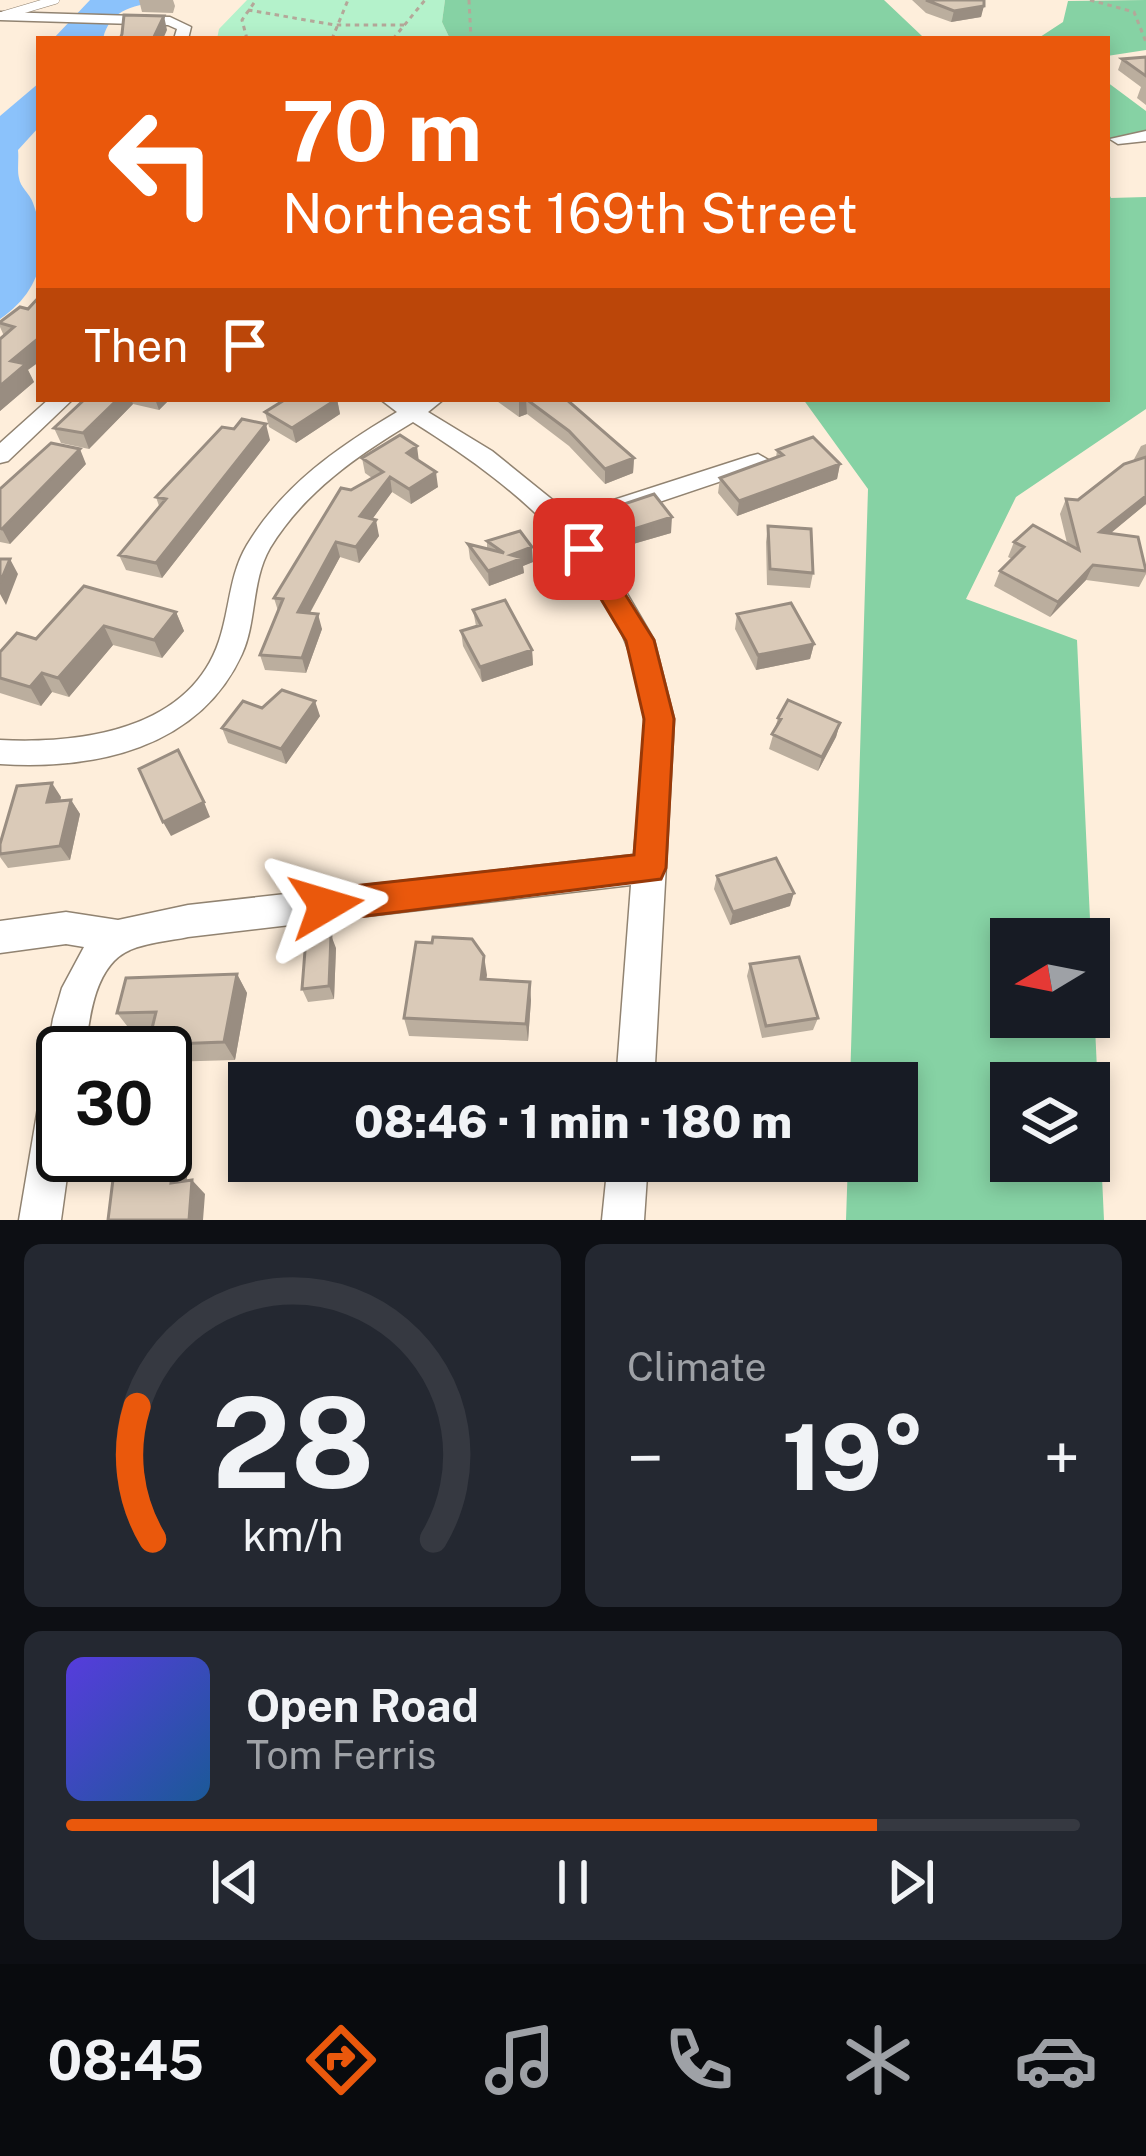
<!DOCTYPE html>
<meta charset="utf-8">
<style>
:root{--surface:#171b24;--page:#242831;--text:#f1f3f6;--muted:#9ea1a6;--line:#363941;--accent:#ea580c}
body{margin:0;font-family:"Public Sans",sans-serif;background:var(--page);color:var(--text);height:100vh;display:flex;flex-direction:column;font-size:45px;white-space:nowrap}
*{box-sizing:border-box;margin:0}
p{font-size:39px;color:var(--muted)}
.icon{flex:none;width:66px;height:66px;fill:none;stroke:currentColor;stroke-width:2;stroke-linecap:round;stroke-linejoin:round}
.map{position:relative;height:1220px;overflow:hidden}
.side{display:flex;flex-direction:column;gap:24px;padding:24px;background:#0d0f14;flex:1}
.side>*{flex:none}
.top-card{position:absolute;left:36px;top:36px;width:1074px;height:366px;border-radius:0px;box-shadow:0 6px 18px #0003;background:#ea580c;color:#fff;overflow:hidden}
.needle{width:78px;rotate:260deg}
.tools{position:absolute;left:990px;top:918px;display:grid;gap:24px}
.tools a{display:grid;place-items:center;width:120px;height:120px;border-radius:0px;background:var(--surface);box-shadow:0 6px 18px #0003;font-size:60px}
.speed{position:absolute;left:36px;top:1026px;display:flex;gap:24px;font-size:60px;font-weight:700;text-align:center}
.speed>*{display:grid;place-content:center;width:156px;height:156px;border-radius:50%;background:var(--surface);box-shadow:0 6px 18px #0003;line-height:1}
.speed .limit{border:6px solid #111;border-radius:18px;background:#fff;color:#111}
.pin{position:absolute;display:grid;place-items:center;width:102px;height:102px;color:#fff;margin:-51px;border-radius:24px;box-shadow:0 6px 18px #0006}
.me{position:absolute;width:132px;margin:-66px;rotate:83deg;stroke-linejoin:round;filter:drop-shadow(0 0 9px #0008)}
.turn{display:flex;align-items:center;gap:42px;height:252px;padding:0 48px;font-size:54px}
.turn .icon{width:156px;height:156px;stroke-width:2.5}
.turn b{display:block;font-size:84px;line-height:102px}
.then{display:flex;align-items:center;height:114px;padding:0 48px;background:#0003;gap:24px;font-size:45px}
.big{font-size:90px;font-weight:800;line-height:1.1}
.side .tile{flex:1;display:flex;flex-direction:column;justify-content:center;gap:18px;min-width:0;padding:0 42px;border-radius:18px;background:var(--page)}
.side .dial{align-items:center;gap:0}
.dial svg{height:312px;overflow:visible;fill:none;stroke:var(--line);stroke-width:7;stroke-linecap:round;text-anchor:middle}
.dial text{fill:var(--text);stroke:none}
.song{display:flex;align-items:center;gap:36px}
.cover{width:144px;height:144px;border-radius:18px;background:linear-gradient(135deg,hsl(250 70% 55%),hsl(210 70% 35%))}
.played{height:12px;border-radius:6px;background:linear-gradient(90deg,var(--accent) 80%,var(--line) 80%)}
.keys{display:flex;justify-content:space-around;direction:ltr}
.heat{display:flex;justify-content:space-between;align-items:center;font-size:66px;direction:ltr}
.side .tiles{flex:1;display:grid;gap:24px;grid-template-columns:1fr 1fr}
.tile:last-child{grid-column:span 2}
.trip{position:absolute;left:228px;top:1062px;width:690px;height:120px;border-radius:0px;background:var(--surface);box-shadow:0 6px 18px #0003;font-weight:800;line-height:120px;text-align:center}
.tabs{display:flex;height:192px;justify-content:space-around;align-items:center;background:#090b0e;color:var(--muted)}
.tabs .icon{width:84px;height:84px}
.tabs .selected{color:var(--accent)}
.tabs b{font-size:54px;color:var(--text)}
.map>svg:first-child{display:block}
.green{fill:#b4f2cb}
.forest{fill:#86d2a4;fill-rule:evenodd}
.water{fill:#8bc2fb}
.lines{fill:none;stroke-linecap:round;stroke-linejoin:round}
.service-casing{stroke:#918371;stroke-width:9}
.minor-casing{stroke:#918371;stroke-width:3}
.path{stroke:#b4a799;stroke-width:3;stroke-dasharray:4.5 4.5;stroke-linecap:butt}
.service{stroke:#fff;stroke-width:8}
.minor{fill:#fff;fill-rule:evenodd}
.wall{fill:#bbae9e}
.shaded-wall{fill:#998d81}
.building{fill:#dacab8;stroke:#998d81;stroke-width:3}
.route{fill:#ea580c;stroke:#983908;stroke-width:3}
</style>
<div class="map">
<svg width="1146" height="1220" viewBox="0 0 1146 1220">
<rect width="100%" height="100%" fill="#feeedb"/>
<path class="green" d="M 247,0 L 445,0 L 442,22 L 450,39 L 217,39 L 219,29 Z"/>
<path class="forest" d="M 445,0 L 884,0 L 922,36 L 946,39 L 450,39 L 442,22 Z
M 1146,0 L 1146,50 L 1107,56 L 1107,39 L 1037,39 L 1063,22 L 1068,1 Z
M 1107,82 L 1146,111 L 1146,136 L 1107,140 Z
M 1107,190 L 1111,198 L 1146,197 L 1146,409 L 1016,497 L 966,599 L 1077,640 L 1104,1220 L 846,1220 L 848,1161 L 897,1161 L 897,1083 L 850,1083 L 868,489 L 803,399 L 1107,399 ZM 1011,939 L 1089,939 L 1089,1017 L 1011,1017 ZM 1011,1083 L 1089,1083 L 1089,1161 L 1011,1161 Z"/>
<path class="water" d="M 90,0 L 164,0 C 137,6 110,7 103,39 L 53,39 Z
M 39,83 L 39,127 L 18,150 C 19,159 17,170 19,178 C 20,187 30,194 33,203 C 51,251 41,291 0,319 L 0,116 Z"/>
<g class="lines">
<g class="service-casing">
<path id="service" d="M 4,15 L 55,0"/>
</g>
<g class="minor-casing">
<path id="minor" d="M 0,12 L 170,17 L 191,27 L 188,39 L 174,39 L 177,29 L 168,25 L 0,20 Z
M 1146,131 L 1146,141 L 1118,144 L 1110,139 Z
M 49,399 L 73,399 L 8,461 L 0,463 L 0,443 Z
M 380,399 L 413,402 L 444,399 L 428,412 L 492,451 L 570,514 L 750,456 L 758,454 L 770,461 L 766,466 L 582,528 L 612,568 L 654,640 L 674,719 L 654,1083 L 616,1083 L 631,885 L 188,937 C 170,941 148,942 130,950 C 94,965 89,1020 85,1053 L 63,1053 L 63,1155 L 70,1155 L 61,1220 L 19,1220 L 53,1019 L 62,988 L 84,947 L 66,944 L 0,953 L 0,921 L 66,912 L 118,920 L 188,905 L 634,855 C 637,811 649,760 644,716 C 627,576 525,492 413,422 C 358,455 304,492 270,548 C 251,581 257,621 242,654 C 199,749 94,770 0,764 L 0,740 C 79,744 189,731 219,641 C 230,609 229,575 247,545 C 283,485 338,447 397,412 Z
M 608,1161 L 648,1161 L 644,1220 L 602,1220 Z"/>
</g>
<path class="path" d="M 469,0 L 471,39
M 1090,0 L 1134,12 L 1146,42
M 248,10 L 335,25 L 404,25
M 247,39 L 242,20 L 256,0
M 332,39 L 348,0
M 393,39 L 425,0"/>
<use href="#service" class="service"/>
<use href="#minor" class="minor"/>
</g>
<path class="wall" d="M 139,0 L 173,0 L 175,6 L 173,13 L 142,12 Z
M 912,0 L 984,0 L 981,17 L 951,22 L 926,13 Z
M 1146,57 L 1146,105 L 1137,98 L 1141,87 L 1118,70 L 1122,59 Z
M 28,309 L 28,370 L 34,382 L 0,411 L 0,339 L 4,336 L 0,327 L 0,322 Z
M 85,399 L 170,399 L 159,410 L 133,404 L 89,449 L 61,443 L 54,428 Z
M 337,399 L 340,414 L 296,443 L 269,427 L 265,412 Z
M 494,399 L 566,399 L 634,458 L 633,473 L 605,484 L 569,446 L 527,414 L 519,417 Z
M 270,440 L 162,578 L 126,570 L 119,555 L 159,506 L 156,497 Z
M 1146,444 L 1146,504 L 1110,533 L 1146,567 L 1146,574 L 1139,587 L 1086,580 L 1050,617 L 994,586 L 1000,571 L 1012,559 L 1008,557 L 1014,542 L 1067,543 L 1060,514 L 1066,499 L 1078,500 L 1133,461 L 1141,446 Z
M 777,450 L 840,464 L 837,479 L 737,516 L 718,493 L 720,478 L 776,458 Z
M 362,458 L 419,461 L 438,487 L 411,504 L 392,492 L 372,519 L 379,536 L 359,563 L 340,557 L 310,613 L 322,629 L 306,673 L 265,670 L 260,655 L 278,611 L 274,598 L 351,490 L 372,478 L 365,473 Z
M 86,464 L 10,544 L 0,542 L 0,489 Z
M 618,506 L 671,533 L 633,544 L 617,521 Z
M 768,526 L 813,573 L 810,588 L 767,585 L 766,542 Z
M 487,541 L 533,562 L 523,566 L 524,573 L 489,586 L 470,559 L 468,544 L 487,549 Z
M 473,610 L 532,650 L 533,665 L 482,682 L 463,646 L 461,631 L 476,626 Z
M 176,612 L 184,631 L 162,658 L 113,645 L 69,697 L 52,692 L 41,706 L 0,693 L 0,652 L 36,639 Z
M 737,614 L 814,644 L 810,659 L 756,670 L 735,629 Z
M 262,708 L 320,716 L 286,764 L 228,743 L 222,728 Z
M 778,718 L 840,723 L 836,737 L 818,771 L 769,749 Z
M 61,797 L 60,801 L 71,800 L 80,814 L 70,860 L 8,868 L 0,857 L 0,854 Z
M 717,876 L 790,906 L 730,925 L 714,889 Z
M 336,948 L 334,999 L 308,1002 L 302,989 Z
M 484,956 L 486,979 L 531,1000 L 528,1041 L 409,1036 L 404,1018 Z
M 750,964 L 818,1018 L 813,1030 L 762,1038 L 747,976 Z
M 237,974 L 247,993 L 235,1060 L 165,1062 L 165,1053 L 154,1053 L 148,1045 L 152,1030 L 131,1031 L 117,1013 Z
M 512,1161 L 576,1161 L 576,1169 Z"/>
<path class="shaded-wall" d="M 984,6 L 981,17 L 951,22 L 954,11 Z
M 164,16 L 167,30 L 163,39 L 153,39 Z
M 39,338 L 39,362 L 28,370 L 34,382 L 0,411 L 0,386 L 11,361 Z
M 118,399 L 131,399 L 133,404 L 89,449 L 83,433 Z
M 155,399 L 170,399 L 159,410 Z
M 337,399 L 340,414 L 296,443 L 292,428 Z
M 526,399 L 527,414 L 519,417 L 519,402 Z
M 266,424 L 270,440 L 162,578 L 156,563 Z
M 417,446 L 419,462 L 407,453 Z
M 80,449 L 86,464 L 10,544 L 2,529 Z
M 634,458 L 633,473 L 605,484 L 605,469 Z
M 840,464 L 837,479 L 737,516 L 739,501 Z
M 436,472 L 438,487 L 411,504 L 409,489 Z
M 390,477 L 392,492 L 363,532 L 360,516 Z
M 1146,496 L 1146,504 L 1093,548 L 1100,532 Z
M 672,517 L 671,533 L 633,544 L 634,529 Z
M 376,520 L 379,536 L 359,563 L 356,547 Z
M 336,542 L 340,557 L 302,627 L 298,612 Z
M 532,547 L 533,562 L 523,566 L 524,573 L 489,586 L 488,571 L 511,555 Z
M 10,559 L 18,574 L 6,605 L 0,594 L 0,583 Z
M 1093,565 L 1086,580 L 1050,617 L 1058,602 Z
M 176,612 L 184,631 L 162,658 L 154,640 Z
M 318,614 L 322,629 L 306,673 L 302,658 Z
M 104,626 L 113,645 L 69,697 L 58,678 Z
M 814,644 L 810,659 L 756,670 L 758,655 Z
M 532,650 L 533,665 L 482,682 L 480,667 Z
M 42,673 L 52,692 L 41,706 L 30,687 Z
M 315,701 L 320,716 L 286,764 L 281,749 Z
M 840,723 L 836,737 L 818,771 L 822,757 Z
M 52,783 L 61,797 L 56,817 L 47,802 Z
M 71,800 L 80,814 L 70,860 L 60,846 Z
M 204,802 L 210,817 L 171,836 L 163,822 Z
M 794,893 L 790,906 L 730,925 L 733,912 Z
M 331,935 L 336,948 L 334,999 L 329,986 Z
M 484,956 L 487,975 L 484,998 L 481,979 Z
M 237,974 L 247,993 L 235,1060 L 224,1042 Z
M 530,982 L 531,1000 L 528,1041 L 526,1024 Z
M 176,1143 L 189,1158 L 185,1197 L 171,1183 Z
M 192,1180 L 205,1194 L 203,1220 L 189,1220 Z"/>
<path class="building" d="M 926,0 L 984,0 L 984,6 L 954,11 Z
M 124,15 L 164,16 L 153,39 L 120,39 L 122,34 Z
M 1146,57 L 1146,76 L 1122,59 Z
M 39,297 L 39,338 L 11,361 L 26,364 L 0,386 L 0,339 L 14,327 L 0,323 L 0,322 L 20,307 L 28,309 Z
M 85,399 L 118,399 L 83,433 L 54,428 Z
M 286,399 L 337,399 L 292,428 L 265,412 Z
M 526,399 L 566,399 L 634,458 L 605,469 L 569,431 Z
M 242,419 L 266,424 L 156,563 L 119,555 L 166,499 L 156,497 L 222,427 L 234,429 Z
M 400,435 L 417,446 L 407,453 L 436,472 L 409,489 L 390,477 L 360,516 L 376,520 L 356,547 L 336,542 L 298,612 L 318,614 L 302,658 L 260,655 L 283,599 L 274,598 L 341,488 L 351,490 L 383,472 L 362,458 Z
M 813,437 L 840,464 L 739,501 L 720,478 L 783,455 L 777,450 Z
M 51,443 L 80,449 L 2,529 L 0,528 L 0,489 Z
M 1146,457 L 1146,496 L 1100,532 L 1138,537 L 1146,571 L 1093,565 L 1058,602 L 1000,571 L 1024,547 L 1014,542 L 1033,525 L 1079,550 L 1066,499 L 1078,500 L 1124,464 Z
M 654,494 L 672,517 L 634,529 L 618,506 Z
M 768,526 L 811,529 L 813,573 L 770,569 Z
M 520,531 L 532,547 L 511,555 L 523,558 L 488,571 L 468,544 L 504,553 L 487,541 Z
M 0,559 L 10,559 L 0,583 Z
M 84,586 L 176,612 L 154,640 L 104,626 L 58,678 L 42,673 L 30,687 L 0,678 L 0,652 L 17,633 L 36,639 Z
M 505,600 L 532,650 L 480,667 L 461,631 L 481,625 L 473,610 Z
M 791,603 L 814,644 L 758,655 L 737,614 Z
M 282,690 L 315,701 L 281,749 L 222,728 L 243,701 L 262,708 Z
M 788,700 L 840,723 L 822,757 L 772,734 L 781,719 L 778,718 Z
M 178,750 L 204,802 L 163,822 L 139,769 Z
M 52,783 L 47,802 L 71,800 L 60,846 L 0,854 L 0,844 L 17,786 Z
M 776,858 L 794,893 L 733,912 L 717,876 Z
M 331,935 L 329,986 L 302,989 L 306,938 Z
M 433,937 L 472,939 L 484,956 L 481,979 L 530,982 L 526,1024 L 404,1018 L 416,942 L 432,943 Z
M 799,957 L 818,1018 L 766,1026 L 750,964 Z
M 237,974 L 224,1042 L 148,1045 L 156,1012 L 117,1013 L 126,978 Z
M 520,1078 L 566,1083 L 519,1083 Z
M 176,1143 L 171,1183 L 192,1180 L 189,1220 L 108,1220 L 116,1155 L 165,1155 L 165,1144 Z"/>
<path class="route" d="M 584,540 L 593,543 L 654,640 L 674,719 L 666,868 L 661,879 L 326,921 L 314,916 L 309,905 L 314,894 L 326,889 L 634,855 L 644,719 L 626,641 L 571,549 Z"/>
</svg>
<div class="tools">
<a><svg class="needle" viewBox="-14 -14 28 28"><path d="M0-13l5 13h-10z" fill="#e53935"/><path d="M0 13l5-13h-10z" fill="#9ea1a6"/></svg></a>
<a><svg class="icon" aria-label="layers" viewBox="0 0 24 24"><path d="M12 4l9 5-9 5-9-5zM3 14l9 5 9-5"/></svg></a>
</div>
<div class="speed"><div class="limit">30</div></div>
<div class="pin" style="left:584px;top:549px;background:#d93025"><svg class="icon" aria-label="arrive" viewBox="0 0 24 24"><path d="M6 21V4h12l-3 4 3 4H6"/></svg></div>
<svg class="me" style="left:326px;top:905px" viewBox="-20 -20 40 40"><path d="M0-17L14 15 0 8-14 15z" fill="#ea580c" stroke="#fff" stroke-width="4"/></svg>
<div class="trip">08:46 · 1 min · 180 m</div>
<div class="top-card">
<div class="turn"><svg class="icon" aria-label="left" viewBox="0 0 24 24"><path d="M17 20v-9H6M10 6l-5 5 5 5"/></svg><div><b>70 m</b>Northeast 169th Street</div></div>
<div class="then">Then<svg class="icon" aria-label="arrive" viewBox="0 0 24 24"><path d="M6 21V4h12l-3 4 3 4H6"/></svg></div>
</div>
</div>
<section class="side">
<div class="tiles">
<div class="tile dial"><svg viewBox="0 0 100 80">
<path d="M14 69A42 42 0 1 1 86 69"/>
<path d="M14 69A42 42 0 0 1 10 35" stroke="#ea580c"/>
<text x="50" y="56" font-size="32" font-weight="700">28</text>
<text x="50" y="72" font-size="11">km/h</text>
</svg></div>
<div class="tile"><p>Climate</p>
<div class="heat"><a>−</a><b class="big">19°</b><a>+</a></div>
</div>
<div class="tile">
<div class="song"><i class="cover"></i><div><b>Open Road</b><p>Tom Ferris</p></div></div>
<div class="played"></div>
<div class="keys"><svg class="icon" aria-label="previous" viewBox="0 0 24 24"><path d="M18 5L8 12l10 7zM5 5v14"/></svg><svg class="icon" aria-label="pause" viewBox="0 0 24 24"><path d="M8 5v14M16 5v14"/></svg><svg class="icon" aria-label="next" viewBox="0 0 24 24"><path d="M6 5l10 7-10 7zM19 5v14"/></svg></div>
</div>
</div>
</section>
<nav class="tabs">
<b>08:45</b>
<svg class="icon selected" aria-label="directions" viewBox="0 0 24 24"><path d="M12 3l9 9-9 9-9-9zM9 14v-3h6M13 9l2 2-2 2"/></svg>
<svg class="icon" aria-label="music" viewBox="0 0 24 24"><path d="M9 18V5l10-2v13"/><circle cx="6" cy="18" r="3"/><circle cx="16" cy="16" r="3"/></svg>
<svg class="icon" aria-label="phone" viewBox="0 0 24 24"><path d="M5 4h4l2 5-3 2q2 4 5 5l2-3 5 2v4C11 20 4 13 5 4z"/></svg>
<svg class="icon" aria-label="climate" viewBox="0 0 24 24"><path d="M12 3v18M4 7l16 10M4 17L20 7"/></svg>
<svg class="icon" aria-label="car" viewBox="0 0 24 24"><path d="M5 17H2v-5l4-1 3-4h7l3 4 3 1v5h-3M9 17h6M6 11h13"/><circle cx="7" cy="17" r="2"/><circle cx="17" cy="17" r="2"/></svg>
</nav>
